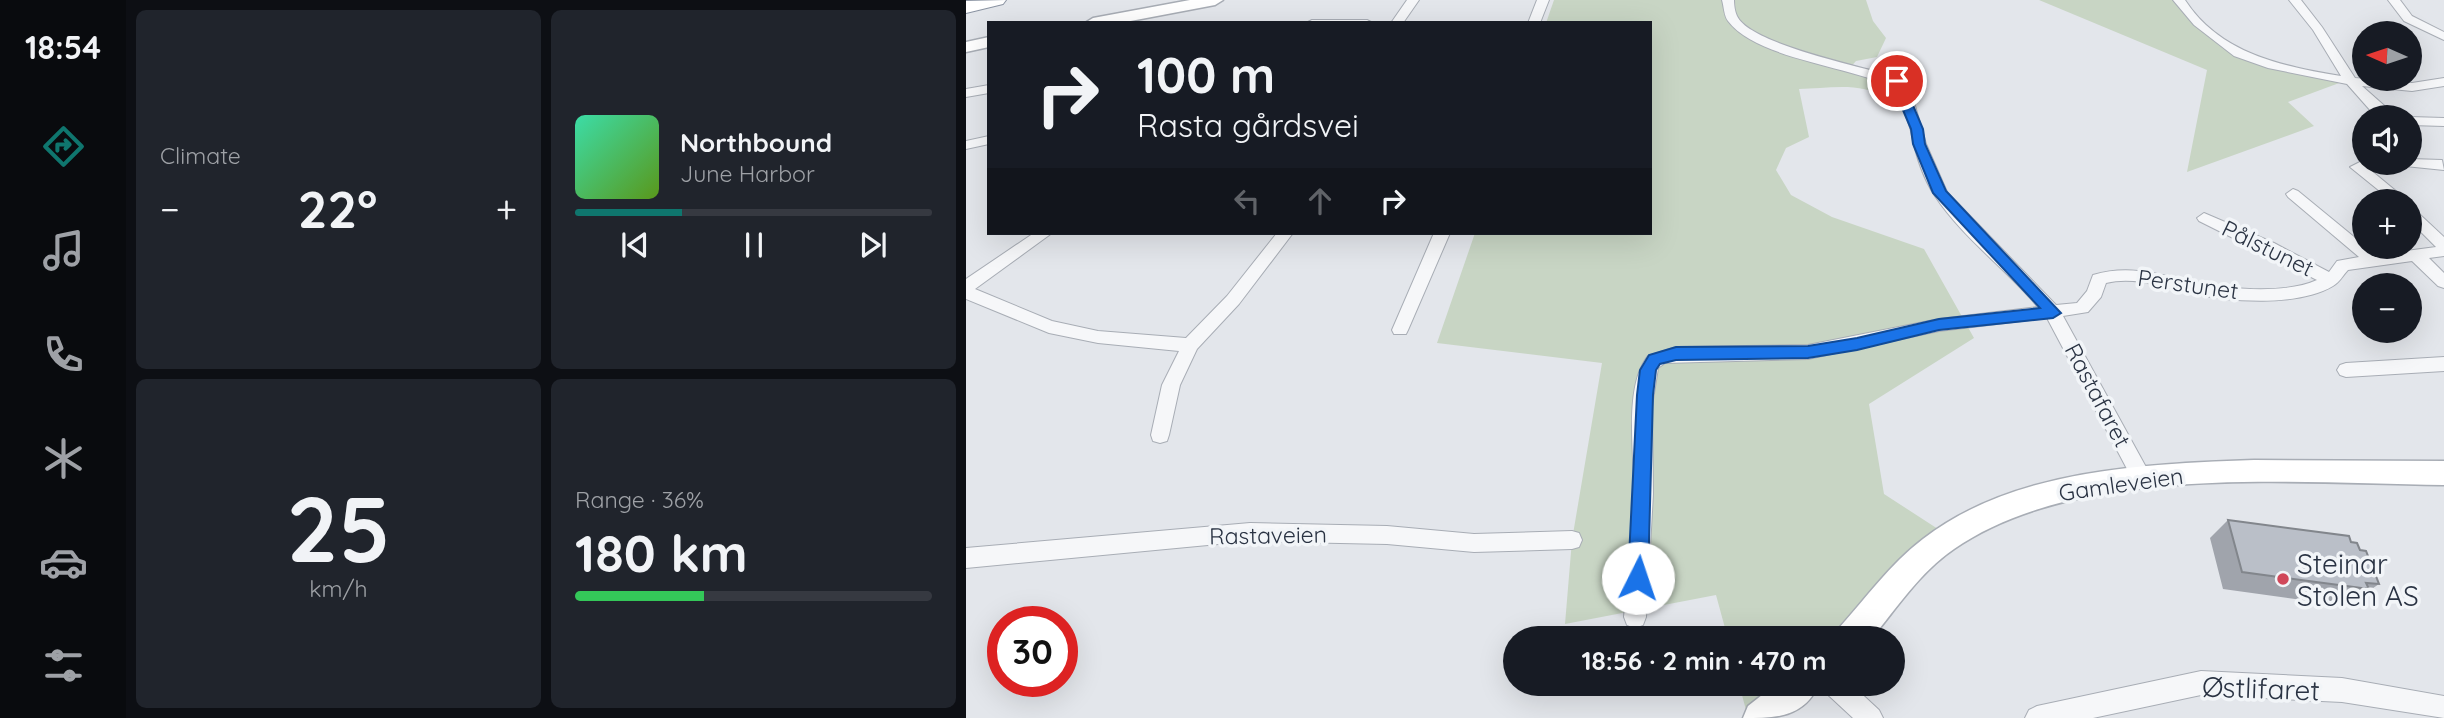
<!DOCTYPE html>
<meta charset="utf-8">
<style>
:root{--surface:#171b24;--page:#20242c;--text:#f1f3f6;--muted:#9ea1a6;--line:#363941;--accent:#0f766e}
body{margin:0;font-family:Quicksand,sans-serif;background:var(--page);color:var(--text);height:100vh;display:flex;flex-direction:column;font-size:26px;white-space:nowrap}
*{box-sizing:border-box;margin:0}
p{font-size:23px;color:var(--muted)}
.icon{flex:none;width:38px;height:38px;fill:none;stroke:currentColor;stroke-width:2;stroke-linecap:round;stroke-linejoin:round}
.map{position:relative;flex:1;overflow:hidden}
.panel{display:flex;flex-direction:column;gap:10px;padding:10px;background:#0d0f14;width:840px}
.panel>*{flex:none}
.banner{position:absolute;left:21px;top:21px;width:665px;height:214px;border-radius:0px;box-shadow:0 7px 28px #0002;background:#171b24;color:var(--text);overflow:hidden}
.needle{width:46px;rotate:273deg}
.controls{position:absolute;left:1386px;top:21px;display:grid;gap:14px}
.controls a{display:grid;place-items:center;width:70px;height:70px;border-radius:50%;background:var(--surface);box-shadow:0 7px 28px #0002;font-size:35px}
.speed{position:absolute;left:21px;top:606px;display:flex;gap:14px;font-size:35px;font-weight:700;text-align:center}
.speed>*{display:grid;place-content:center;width:91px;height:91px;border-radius:50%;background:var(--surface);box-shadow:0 7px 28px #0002;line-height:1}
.speed .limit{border:10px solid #d22;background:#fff;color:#111}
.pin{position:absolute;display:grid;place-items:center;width:60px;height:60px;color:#fff;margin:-30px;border:4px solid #fff;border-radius:50%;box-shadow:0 2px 7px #0007}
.me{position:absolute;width:77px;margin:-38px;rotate:4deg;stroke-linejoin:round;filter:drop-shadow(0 0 5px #0008)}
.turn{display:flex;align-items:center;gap:24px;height:147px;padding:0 35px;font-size:32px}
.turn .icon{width:91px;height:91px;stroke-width:2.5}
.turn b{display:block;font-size:49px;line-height:60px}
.lanes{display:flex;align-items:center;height:66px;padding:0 35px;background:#0003;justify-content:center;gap:35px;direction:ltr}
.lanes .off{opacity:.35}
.big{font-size:52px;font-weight:700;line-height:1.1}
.panel .widget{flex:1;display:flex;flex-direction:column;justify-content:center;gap:10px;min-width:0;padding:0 24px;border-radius:10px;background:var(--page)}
.panel .dial{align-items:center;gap:0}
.dial b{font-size:91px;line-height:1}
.song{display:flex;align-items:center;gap:21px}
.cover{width:84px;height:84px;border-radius:10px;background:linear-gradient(135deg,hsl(160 70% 55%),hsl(90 70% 35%))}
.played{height:7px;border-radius:4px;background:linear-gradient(90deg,var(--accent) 30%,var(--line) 30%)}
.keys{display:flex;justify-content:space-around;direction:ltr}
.heat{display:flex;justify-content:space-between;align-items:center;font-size:38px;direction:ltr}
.charge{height:10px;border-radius:5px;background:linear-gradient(90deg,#34c759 36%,var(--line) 0)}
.panel .tiles{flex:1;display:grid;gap:10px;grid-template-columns:repeat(2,1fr)}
.trip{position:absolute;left:537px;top:626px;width:402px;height:70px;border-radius:35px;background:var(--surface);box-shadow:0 7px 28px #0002;font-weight:700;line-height:70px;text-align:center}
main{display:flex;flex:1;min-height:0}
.menu{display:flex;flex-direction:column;width:126px;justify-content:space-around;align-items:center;background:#090b0e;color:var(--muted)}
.menu .icon{width:49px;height:49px}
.menu .on{color:var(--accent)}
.menu b{font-size:32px;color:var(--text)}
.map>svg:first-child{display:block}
.green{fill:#c8d5c4}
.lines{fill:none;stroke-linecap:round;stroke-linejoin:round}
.street-casing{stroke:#a8adb5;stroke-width:2}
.secondary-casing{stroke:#a8adb5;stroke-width:3}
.highway-casing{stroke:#8a93a2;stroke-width:2}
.street{fill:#f6f7f9;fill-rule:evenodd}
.secondary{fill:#fff;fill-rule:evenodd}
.highway{fill:#fff;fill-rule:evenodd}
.wall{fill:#a0a4ac}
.building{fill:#babfc8;stroke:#82868c;stroke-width:2}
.route{fill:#1a73e8;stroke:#114b97;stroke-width:2}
.poi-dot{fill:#d04759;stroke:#f2f5f8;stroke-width:2.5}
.labels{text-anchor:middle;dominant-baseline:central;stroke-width:7;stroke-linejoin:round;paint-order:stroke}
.street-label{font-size:23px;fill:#2a3343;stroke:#f2f5f8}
.near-poi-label{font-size:28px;fill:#2a3343;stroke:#f2f5f8;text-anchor:start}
.near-street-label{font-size:28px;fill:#2a3343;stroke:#f2f5f8}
</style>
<main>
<nav class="menu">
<b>18:54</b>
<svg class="icon on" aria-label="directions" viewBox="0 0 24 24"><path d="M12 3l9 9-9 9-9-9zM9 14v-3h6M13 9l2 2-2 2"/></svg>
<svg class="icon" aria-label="music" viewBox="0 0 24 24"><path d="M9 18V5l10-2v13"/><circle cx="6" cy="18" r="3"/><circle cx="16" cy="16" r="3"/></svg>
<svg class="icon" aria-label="phone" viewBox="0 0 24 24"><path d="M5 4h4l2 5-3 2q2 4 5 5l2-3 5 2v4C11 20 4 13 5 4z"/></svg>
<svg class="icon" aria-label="climate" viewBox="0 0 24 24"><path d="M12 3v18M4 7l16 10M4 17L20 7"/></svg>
<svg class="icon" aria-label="car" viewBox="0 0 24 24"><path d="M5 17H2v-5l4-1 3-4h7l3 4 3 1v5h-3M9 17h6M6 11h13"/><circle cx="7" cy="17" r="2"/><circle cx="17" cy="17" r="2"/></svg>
<svg class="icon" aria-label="filters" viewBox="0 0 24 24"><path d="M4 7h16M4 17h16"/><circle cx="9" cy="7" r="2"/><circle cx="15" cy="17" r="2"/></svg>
</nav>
<section class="panel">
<div class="tiles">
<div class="widget"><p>Climate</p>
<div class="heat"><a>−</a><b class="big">22°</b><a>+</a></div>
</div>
<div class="widget">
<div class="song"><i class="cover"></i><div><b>Northbound</b><p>June Harbor</p></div></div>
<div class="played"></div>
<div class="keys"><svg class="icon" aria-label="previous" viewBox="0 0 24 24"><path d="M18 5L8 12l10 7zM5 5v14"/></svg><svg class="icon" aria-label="pause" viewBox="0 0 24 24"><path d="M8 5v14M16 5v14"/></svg><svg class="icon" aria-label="next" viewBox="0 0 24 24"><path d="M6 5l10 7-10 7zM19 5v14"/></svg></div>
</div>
<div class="widget dial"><b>25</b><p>km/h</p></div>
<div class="widget"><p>Range · 36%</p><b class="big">180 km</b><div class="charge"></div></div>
</div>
</section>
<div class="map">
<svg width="1478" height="718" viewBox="0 0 1478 718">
<rect width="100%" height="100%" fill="#e3e6eb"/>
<path class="green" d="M 588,0 L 900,0 L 907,21 L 920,38 L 911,57 L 890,61 L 881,71 C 896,76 921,79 926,96 L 918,98 C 896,81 860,89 833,89 L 843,137 L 820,148 L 810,170 L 825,195 L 866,217 L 958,249 L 1008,338 L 903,404 L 918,494 L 972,529 L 860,639 L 762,639 L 750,595 L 599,624 L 606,540 L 636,363 L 471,343 L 509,233 L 684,233 L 684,23 L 580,23 Z
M 1073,0 L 1213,0 L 1247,35 L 1299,63 L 1384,79 L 1322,102 L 1348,126 L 1221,172 L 1241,70 Z
M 773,684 L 810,684 L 780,710 Z"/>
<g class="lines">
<g class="street-casing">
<path id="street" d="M 441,0 L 453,0 L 437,23 L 425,23 Z
M 571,0 L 583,0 L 574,23 L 562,23 Z
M 756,0 L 768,0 C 768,5 769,12 771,16 C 784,44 894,66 926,76 L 943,85 L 960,144 L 981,192 L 1090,305 L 1111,303 L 1121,291 L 1127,275 C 1161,265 1189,273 1223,281 C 1257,289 1318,295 1351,280 L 1233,221 L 1231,218 L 1238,213 L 1308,243 L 1363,272 L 1371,261 L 1393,257 L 1322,197 L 1320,194 L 1327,189 L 1332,191 L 1410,255 L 1470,247 L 1444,221 L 1444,208 L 1449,210 L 1478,237 L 1478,256 L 1463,258 L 1478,273 L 1478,288 L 1472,286 L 1446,261 L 1382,270 C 1377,275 1374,282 1367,286 C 1332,307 1263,302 1224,293 C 1197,287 1169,276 1140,283 L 1135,297 L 1122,312 L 1097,316 L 1186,478 L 1183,484 L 1176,486 L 1169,484 L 1081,318 L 973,331 L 842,359 L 699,363 L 692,368 L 686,406 L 687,494 L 680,617 L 677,625 L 669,628 L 661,625 L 658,617 C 662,576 666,535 668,493 C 669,456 657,387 682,356 L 710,347 L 842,345 L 973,319 L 1072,307 C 1041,270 996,237 969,196 C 957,178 949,152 945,131 C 941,116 934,105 933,90 C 888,66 791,60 762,21 C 758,16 758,7 756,0 Z
M 1207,0 L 1219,0 C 1254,54 1316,66 1375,76 L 1347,30 L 1323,0 L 1335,0 L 1356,27 L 1389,78 L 1446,83 L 1478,78 L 1478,86 L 1446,91 L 1396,86 L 1431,117 L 1415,117 L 1404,110 L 1381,84 L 1302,68 L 1268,56 L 1228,25 Z
M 1422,0 L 1434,0 L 1446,16 L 1478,32 L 1478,40 L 1438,21 Z
M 346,20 L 401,20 L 407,23 L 340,23 Z
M 23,85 L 23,93 L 0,97 L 0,89 Z
M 1443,117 L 1444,117 L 1478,118 L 1478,126 L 1444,125 Z
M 23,136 L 23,144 L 0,149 L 0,141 Z
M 1444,159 L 1476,160 L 1478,170 L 1439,166 L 1437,163 L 1444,163 Z
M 1398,160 L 1398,163 L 1410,163 L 1402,168 L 1442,201 L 1426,201 L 1384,167 Z
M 68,233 L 86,233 L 9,289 L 86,321 L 132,331 L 220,338 L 261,296 L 311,233 L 327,233 L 273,304 L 231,349 L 214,385 L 203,435 L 201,441 L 194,443 L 187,441 L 185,435 L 196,385 L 213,351 L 132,343 L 83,333 L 0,299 L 0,279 Z
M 468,233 L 484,233 L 442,330 L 440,334 L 428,334 L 426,330 Z
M 1478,357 L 1478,371 L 1380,377 L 1374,375 L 1371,370 L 1374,365 L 1380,363 Z
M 284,523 L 421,526 L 508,534 L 606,531 L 613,533 L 616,540 L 613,547 L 606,549 L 508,552 L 421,544 L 284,541 L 0,568 L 0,548 Z
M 1235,671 L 1376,678 L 1478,696 L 1478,718 L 1376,702 L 1235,695 L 1127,718 L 1059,718 L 1063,710 L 1071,706 Z
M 855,684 L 885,684 L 913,710 L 917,718 L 887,718 L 859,692 Z"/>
</g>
<g class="secondary-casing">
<path id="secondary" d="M 224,0 L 257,0 L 249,5 L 154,23 L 119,23 L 127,18 Z
M 23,37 L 23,47 L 0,52 L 0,42 Z
M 1288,460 L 1478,461 L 1478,485 C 1331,484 1114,462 988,549 C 954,572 931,608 905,639 L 868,639 L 873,628 C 900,598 924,564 957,539 C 1047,469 1179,464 1288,460 Z
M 810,684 L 853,684 C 838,718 810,718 777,718 L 782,706 Z"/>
</g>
<g class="highway-casing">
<path id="highway" d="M 40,0 L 37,4 L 0,13 L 0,1 Z"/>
</g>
<use href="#street" class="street"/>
<use href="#secondary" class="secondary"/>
<use href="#highway" class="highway"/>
</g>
<path class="wall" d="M 1262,520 L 1385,542 L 1394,550 L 1413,584 L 1388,601 L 1386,601 L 1379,606 L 1257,589 L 1244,538 Z"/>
<path class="building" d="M 1262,520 L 1383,536 L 1385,542 L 1391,543 L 1394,550 L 1400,551 L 1413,584 L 1400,583 L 1403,589 L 1276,572 Z"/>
<path class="route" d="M 931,78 L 945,88 L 946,103 L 957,129 L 959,144 L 980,191 L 1095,313 L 1087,318 L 973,330 L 891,350 L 842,358 L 710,360 L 694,364 L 690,370 L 687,395 L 682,578 L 679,584 L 672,587 L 665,584 L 662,578 L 671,395 L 674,370 L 683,355 L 710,347 L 842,346 L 891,338 L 973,319 L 1074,308 L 967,193 L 947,144 L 945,129 L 934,103 L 934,89 L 925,81 Z"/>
<circle class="poi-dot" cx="1317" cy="579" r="7"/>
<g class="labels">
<g class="street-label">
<text transform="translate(1302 248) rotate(26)">Pålstunet</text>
<text transform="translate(1222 284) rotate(8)">Perstunet</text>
<text transform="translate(1132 395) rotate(62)">Rastafaret</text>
<text transform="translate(1155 484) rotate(-8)">Gamleveien</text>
<text transform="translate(302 535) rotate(-1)">Rastaveien</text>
</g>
<g class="near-poi-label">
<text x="1331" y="563">Steinar<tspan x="1331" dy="32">Stolen AS</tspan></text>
</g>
<g class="near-street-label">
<text transform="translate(1295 688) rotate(2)">Østlifaret</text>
</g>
</g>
</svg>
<div class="controls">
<a><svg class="needle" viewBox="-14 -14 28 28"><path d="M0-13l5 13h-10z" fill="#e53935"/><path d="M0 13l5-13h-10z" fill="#9ea1a6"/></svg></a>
<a><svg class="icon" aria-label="sound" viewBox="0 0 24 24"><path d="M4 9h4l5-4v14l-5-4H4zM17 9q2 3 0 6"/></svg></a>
<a>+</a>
<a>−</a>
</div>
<div class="speed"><div class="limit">30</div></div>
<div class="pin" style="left:931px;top:81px;background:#d93025"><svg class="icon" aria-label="arrive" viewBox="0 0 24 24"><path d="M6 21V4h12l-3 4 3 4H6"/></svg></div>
<svg class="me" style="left:672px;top:578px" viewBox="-20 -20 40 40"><circle r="19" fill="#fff"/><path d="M0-13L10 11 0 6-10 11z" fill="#1a73e8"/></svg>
<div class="trip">18:56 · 2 min · 470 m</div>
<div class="banner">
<div class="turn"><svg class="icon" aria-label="right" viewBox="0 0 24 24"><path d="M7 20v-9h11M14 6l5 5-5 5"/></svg><div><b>100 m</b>Rasta gårdsvei</div></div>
<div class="lanes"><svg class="icon off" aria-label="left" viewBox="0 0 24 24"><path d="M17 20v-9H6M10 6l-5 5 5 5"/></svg><svg class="icon off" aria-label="ahead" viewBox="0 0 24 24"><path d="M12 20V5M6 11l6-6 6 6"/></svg><svg class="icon" aria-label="right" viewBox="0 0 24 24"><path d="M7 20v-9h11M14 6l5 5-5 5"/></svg></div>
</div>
</div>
</main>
